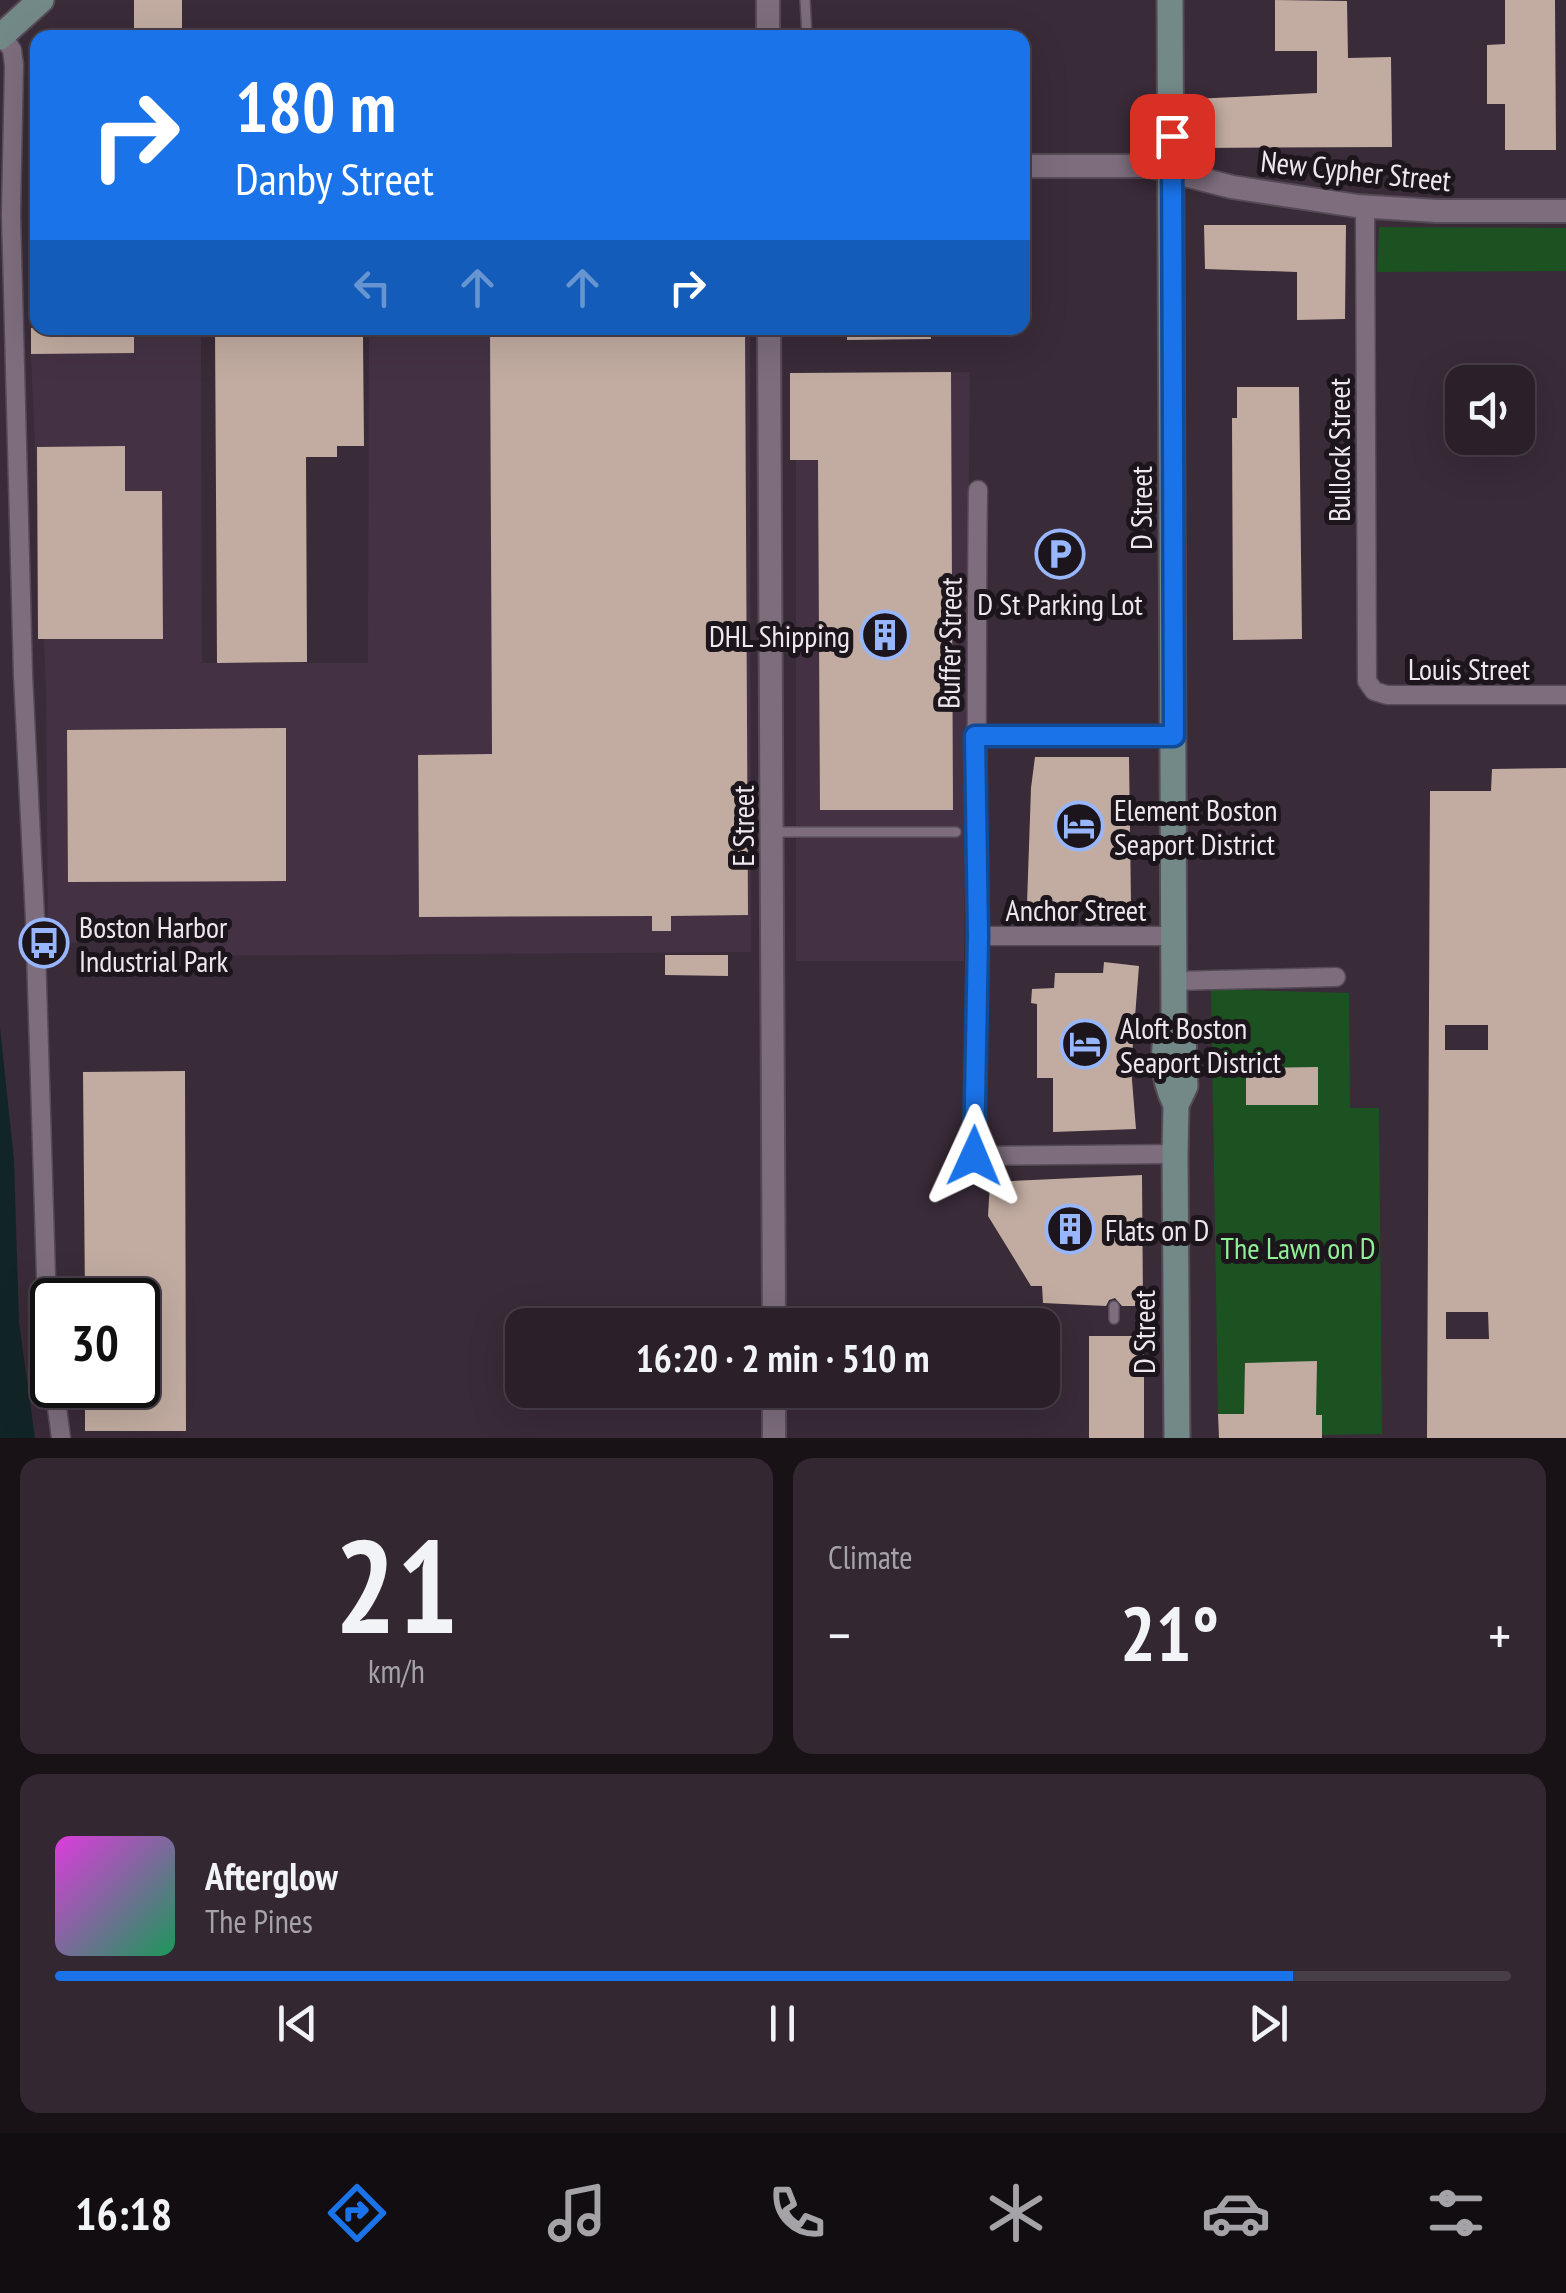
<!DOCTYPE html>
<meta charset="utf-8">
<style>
:root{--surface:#2b202a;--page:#332832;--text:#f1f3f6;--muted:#a6a3a8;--line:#473e47;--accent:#1a73e8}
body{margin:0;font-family:"PT Sans Narrow",sans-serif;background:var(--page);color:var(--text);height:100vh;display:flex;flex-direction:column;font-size:38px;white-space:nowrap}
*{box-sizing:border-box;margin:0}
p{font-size:32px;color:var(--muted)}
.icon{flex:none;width:55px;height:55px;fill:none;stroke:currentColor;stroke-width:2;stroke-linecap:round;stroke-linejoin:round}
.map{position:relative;height:1438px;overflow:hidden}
.drawer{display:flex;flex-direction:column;gap:20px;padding:20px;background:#181217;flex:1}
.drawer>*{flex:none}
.top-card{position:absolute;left:30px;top:30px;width:1000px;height:305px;border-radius:20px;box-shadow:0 10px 40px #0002,0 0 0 2px var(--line);background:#1a73e8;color:#fff;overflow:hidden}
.buttons{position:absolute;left:1445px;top:365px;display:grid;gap:20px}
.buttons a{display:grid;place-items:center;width:90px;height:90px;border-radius:20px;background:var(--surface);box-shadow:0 10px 40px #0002,0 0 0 2px var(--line);font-size:50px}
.speed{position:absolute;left:30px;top:1278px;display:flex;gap:20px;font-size:50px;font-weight:700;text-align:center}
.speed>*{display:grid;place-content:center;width:130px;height:130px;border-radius:50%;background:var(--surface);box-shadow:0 10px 40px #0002,0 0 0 2px var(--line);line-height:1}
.speed .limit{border:5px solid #111;border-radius:15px;background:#fff;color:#111}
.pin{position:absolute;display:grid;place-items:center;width:85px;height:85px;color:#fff;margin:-42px;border-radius:20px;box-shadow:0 5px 15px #0006}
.me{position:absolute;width:110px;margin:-55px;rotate:1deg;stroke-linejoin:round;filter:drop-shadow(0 0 8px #0008)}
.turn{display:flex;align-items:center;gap:35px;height:210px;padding:0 40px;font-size:45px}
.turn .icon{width:130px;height:130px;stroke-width:2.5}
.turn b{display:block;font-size:70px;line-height:85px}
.lanes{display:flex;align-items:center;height:95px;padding:0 40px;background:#0003;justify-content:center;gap:50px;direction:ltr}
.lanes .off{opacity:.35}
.big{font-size:75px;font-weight:600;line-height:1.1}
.drawer .card{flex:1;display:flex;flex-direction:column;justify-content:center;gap:15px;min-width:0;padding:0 35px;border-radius:20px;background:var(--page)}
.drawer .dial{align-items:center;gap:0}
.dial b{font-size:130px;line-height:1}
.song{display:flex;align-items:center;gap:30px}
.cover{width:120px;height:120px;border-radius:15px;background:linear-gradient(135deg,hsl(300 70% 55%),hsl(150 70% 35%))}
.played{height:10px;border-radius:5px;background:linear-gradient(90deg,var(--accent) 85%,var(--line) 85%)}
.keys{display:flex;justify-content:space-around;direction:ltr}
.heat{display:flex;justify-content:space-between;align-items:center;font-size:55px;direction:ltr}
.drawer .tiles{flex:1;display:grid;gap:20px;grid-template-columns:1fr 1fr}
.card:last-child{grid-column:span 2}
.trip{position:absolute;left:505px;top:1308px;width:555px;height:100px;border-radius:20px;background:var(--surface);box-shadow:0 10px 40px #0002,0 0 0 2px var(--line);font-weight:600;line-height:100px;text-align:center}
.tab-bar{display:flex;height:160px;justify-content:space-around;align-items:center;background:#110d11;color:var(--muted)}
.tab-bar .icon{width:70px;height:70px}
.tab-bar .selected{color:var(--accent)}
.tab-bar b{font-size:45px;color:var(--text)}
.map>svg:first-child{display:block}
.built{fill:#443244}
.green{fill:#1c5221}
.water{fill:#122526}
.building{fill:#c2aca1;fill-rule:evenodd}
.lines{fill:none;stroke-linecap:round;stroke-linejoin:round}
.service-casing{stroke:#564a56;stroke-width:12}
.minor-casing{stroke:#564a56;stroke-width:21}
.tertiary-casing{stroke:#564a56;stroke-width:26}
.secondary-casing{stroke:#564a56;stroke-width:29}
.service{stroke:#7d6d7d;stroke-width:9}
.minor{stroke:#7d6d7d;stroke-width:18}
.tertiary{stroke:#7d6d7d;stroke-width:22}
.secondary{stroke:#738988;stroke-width:25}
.route-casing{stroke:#114b97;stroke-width:25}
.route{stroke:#1a73e8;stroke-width:18}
.labels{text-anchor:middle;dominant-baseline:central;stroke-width:10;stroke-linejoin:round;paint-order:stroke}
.street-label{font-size:30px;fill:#efe6ee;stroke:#1c161c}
.poi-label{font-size:30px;fill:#efe6ee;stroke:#1c161c;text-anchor:start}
.park-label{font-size:30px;fill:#8ff095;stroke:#1c161c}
</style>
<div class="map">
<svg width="1566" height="1438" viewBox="0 0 1566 1438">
<rect width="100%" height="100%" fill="#392b38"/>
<path class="built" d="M 32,222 L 37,222 L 38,328 L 201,328 L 202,663 L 368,663 L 369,328 L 750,328 L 751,952 L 192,956 L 191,941 L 48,943 L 46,688 L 31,357 Z
M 970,372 L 964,961 L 796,961 L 796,376 Z"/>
<path class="green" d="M 1379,227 L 1566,228 L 1566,271 L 1377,272 Z
M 1211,989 L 1349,993 L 1350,1108 L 1379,1108 L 1382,1434 L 1322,1435 L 1218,1414 Z"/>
<path class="water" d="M 0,1027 L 14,1160 L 19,1322 L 35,1438 L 0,1438 Z"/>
<path class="building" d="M 134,0 L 182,0 L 182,38 L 134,38 Z
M 1275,0 L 1347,1 L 1348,58 L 1391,57 L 1392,147 L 1194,148 L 1193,99 L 1317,93 L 1317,51 L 1275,51 Z
M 1505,0 L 1555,0 L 1556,150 L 1505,150 L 1505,104 L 1487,104 L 1487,45 L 1505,44 Z
M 1204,225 L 1346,225 L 1345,319 L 1297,320 L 1297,272 L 1205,269 Z
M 31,328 L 134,328 L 134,353 L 31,354 Z
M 215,328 L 305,328 L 305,337 L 363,337 L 364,446 L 337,446 L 337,457 L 306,457 L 307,662 L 217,663 Z
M 490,328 L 745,328 L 748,915 L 671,916 L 671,931 L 652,931 L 652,916 L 419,917 L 418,755 L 492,754 Z
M 847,328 L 930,328 L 931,339 L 847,340 Z
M 951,372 L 953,810 L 820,810 L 818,460 L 790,460 L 790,373 Z
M 1237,387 L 1299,387 L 1302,639 L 1233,640 L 1232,418 L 1237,418 Z
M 125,446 L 125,491 L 162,491 L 163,639 L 38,639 L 37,447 Z
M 286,728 L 286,881 L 68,882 L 67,730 Z
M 1035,757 L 1129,757 L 1131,904 L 1027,904 L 1031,788 Z
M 1566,768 L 1566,1438 L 1427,1438 L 1430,791 L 1491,791 L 1492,769 ZM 1445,1025 L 1488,1025 L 1488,1050 L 1445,1050 ZM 1446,1312 L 1488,1312 L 1489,1339 L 1446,1339 Z
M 665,955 L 728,955 L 728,976 L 665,975 Z
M 1104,962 L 1139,966 L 1131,1068 L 1136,1129 L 1053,1132 L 1053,1078 L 1037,1078 L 1037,1004 L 1031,1003 L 1032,989 L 1054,988 L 1055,973 L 1103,973 Z
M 1318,1067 L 1318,1105 L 1246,1105 L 1246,1068 Z
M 185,1071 L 186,1431 L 85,1431 L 85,1385 L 138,1385 L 138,1300 L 85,1300 L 83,1072 Z
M 1142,1175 L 1143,1306 L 1122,1306 L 1115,1298 L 1109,1300 L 1106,1306 L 1043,1303 L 1042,1286 L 1031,1286 L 988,1216 L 990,1182 Z
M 1089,1336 L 1144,1336 L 1144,1438 L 1089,1438 Z
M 1317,1361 L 1316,1415 L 1322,1415 L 1322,1438 L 1219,1438 L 1218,1414 L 1244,1414 L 1245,1363 Z"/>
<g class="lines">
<g class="service-casing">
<path id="service" d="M 805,0 L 807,35
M 775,832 L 956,832
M 1114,1319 L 1114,1306"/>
</g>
<g class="minor-casing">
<path id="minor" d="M 2,35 L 12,50 L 14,65 L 11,214 L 23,675 L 35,919 L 47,1308 L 52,1377
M 1365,206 L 1367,681 L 1374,691 L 1387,695 L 1566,695
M 978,490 C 975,712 979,934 974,1156 L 1175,1154
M 975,737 L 1173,736
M 978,936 L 1174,936
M 1174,981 L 1336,977
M 54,1385 L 61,1438"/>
</g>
<g class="tertiary-casing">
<path id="tertiary" d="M 768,0 L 768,38
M 1022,166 L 1150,166 L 1232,187 L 1357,206 L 1437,211 L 1566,211
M 769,328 L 774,1325
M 774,1390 L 774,1438"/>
</g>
<g class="secondary-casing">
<path id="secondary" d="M 1170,0 L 1174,1016 C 1160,1045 1162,1077 1176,1105
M 0,37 L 41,0
M 1174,1016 L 1183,1035 L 1185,1086 L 1176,1105 L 1175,1154 L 1177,1438"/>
</g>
<use href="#service" class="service"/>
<use href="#minor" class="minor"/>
<use href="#tertiary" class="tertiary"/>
<use href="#secondary" class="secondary"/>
</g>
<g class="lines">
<g class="route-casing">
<path id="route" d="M 974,1156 L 978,936 L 975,736 L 1174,736 L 1172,136"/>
</g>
<use href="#route" class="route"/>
</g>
<defs>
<g id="parking-ring" transform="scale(2.5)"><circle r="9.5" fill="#1c161c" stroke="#97b6fd" stroke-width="1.5"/><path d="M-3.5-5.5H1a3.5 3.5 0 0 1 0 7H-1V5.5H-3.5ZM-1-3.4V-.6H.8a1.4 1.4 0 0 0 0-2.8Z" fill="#97b6fd"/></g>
<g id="building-ring" transform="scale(2.5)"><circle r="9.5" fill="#1c161c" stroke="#97b6fd" stroke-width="1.5"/><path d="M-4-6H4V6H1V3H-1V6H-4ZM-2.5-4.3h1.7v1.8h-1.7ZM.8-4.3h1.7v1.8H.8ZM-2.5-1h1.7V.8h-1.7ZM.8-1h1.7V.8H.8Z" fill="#97b6fd"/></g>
<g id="hotel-ring" transform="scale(2.5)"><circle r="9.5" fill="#1c161c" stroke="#97b6fd" stroke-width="1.5"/><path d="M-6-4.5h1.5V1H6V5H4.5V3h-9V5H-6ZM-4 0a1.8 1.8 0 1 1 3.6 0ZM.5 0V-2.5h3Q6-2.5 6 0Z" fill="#97b6fd"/></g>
<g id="bus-ring" transform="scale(2.5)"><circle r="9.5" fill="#1c161c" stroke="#97b6fd" stroke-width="1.5"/><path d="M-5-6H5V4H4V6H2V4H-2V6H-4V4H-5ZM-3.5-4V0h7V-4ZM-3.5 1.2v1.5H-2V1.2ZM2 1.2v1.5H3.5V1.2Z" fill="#97b6fd"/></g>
</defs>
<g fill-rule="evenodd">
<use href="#parking-ring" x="1060" y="554"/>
<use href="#building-ring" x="885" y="635"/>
<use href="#hotel-ring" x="1079" y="826"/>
<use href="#bus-ring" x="44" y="943"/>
<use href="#hotel-ring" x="1085" y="1044"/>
<use href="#building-ring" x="1070" y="1229"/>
</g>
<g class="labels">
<g class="street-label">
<text transform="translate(1356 170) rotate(6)">New Cypher Street</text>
<text transform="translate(1338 450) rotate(-90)">Bullock Street</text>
<text transform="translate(1140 508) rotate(-90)">D Street</text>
<text transform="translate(949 643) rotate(-89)">Buffer Street</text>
<text x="1469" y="668">Louis Street</text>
<text transform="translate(742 826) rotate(-90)">E Street</text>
<text x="1076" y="909">Anchor Street</text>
<text transform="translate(1143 1332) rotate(-90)">D Street</text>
</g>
<g class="poi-label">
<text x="1060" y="603" text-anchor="middle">D St Parking Lot</text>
<text x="850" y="635" text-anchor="end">DHL Shipping</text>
<text x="1114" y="809">Element Boston<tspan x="1114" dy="34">Seaport District</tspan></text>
<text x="79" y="926">Boston Harbor<tspan x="79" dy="34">Industrial Park</tspan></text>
<text x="1120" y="1027">Aloft Boston<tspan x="1120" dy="34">Seaport District</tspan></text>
<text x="1105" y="1229">Flats on D</text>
</g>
<g class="park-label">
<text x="1298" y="1247">The Lawn on D</text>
</g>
</g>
</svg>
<div class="buttons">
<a><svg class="icon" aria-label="sound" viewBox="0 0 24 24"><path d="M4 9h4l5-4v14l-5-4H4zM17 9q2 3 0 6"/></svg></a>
</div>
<div class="speed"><div class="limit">30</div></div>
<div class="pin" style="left:1172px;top:136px;background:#d93025"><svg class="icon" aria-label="arrive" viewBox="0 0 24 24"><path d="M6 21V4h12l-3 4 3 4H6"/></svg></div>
<svg class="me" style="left:974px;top:1156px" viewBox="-20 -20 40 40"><path d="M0-17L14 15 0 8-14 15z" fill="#1a73e8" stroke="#fff" stroke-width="4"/></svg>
<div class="trip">16:20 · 2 min · 510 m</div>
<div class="top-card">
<div class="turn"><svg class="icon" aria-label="right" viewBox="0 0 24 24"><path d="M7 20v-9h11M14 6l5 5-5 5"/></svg><div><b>180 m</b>Danby Street</div></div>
<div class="lanes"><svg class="icon off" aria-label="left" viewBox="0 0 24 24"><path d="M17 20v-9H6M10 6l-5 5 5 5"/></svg><svg class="icon off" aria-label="ahead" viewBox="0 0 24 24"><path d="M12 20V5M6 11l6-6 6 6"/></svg><svg class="icon off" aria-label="ahead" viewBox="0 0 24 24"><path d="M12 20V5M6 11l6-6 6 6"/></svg><svg class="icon" aria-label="right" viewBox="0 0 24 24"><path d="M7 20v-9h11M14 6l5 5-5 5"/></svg></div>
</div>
</div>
<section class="drawer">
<div class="tiles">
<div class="card dial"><b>21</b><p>km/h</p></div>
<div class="card"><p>Climate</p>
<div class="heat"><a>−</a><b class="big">21°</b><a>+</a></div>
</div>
<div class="card">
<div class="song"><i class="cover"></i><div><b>Afterglow</b><p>The Pines</p></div></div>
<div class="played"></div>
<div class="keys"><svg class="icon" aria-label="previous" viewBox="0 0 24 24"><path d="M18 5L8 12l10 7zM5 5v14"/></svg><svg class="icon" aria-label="pause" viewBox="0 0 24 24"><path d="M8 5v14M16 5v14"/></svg><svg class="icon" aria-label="next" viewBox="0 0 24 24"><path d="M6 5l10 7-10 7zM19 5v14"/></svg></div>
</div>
</div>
</section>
<nav class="tab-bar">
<b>16:18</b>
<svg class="icon selected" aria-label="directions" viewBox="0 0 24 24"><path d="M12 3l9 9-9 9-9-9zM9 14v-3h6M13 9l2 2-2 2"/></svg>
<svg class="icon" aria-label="music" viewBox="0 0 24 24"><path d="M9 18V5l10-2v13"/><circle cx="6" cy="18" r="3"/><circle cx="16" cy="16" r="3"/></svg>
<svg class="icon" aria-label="phone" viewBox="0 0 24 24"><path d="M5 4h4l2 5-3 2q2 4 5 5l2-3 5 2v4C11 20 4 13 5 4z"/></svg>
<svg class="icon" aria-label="climate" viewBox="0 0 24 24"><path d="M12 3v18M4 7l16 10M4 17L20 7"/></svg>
<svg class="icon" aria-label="car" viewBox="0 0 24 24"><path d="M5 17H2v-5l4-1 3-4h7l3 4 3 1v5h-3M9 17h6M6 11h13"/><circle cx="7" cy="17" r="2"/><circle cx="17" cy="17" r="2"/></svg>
<svg class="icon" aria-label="filters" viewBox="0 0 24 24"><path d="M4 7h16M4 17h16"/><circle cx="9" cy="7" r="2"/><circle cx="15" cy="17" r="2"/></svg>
</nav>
